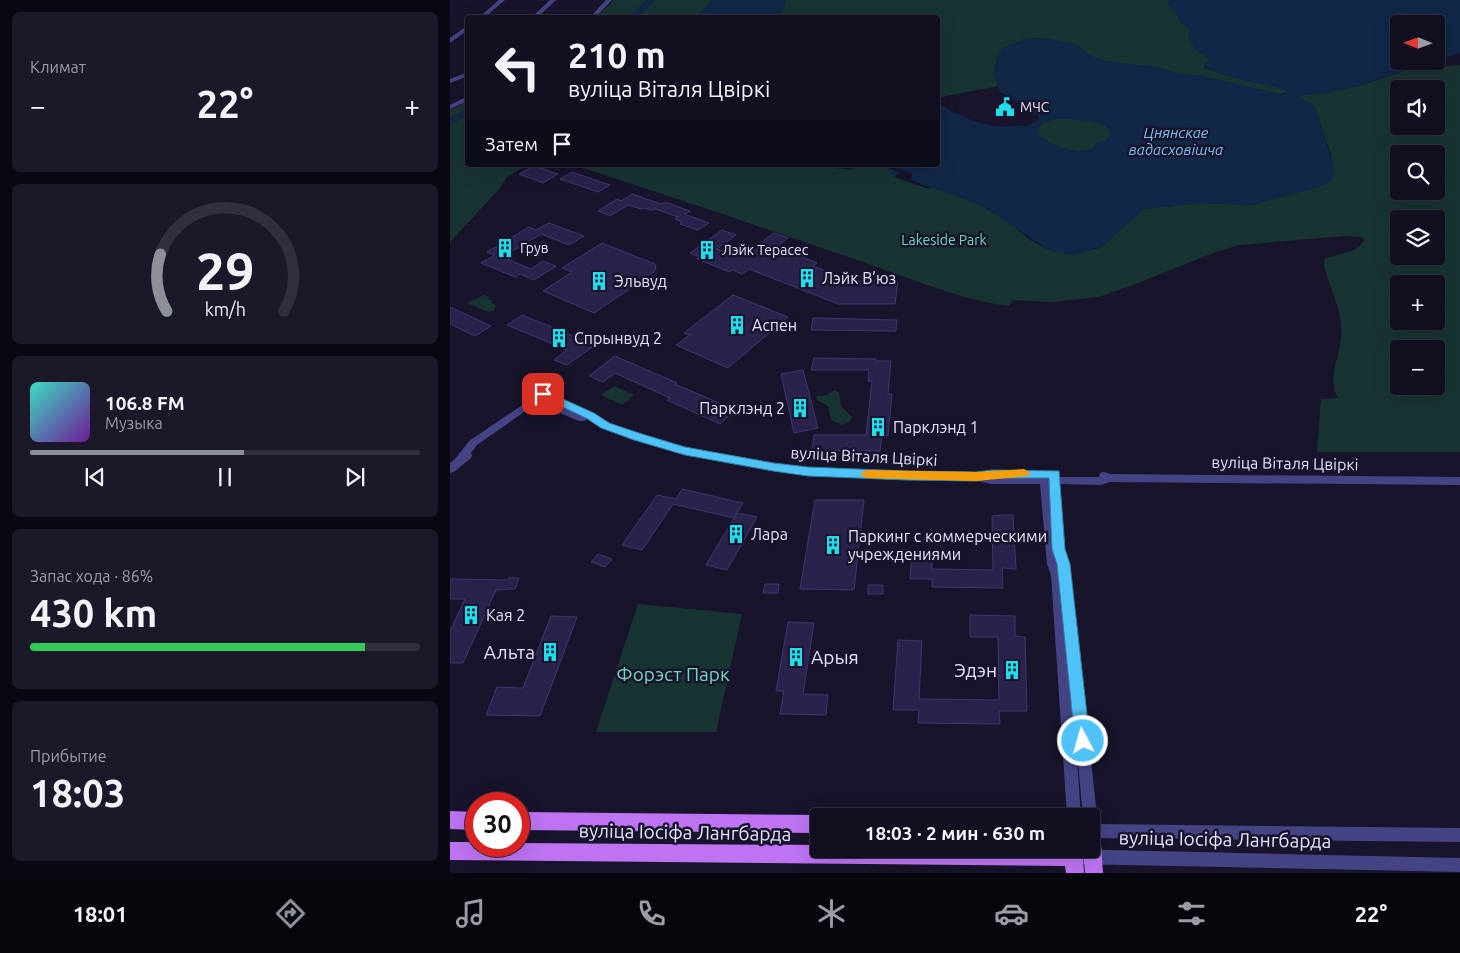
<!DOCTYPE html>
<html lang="ru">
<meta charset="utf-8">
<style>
:root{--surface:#110f20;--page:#1a1829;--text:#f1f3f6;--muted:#9c9ca5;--line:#302f3e;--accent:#8c9099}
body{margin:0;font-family:Ubuntu,sans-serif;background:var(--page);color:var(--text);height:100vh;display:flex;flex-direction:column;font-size:19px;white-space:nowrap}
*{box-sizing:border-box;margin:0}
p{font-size:16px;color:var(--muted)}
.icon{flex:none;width:28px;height:28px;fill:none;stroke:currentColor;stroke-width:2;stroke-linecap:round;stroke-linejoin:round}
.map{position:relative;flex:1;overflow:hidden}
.details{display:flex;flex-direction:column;gap:12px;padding:12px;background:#090812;width:450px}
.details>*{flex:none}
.top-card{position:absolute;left:15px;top:15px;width:475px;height:152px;border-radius:5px;box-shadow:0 5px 20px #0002,0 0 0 1px var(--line);background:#110f20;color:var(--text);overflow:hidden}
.needle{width:32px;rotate:271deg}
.tools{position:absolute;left:940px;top:15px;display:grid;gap:10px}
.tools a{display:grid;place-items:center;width:55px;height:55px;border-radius:5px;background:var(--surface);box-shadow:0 5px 20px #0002,0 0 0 1px var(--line);font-size:25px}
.speed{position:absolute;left:15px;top:792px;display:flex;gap:10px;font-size:25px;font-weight:700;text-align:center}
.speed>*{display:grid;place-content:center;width:65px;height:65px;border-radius:50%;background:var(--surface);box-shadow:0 5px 20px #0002,0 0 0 1px var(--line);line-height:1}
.speed .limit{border:8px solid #d22;background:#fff;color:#111}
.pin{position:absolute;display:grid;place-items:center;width:42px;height:42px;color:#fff;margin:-21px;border-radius:10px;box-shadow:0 2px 8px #0006}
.me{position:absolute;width:55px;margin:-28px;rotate:354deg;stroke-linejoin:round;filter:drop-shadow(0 0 4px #0008)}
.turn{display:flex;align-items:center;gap:18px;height:105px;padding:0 20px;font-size:22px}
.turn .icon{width:65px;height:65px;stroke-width:2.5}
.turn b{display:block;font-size:35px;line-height:42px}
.then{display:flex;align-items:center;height:48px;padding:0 20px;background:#0003;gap:10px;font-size:19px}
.big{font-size:38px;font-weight:700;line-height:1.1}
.details .widget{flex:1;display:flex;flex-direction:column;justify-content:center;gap:8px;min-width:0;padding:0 18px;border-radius:8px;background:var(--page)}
.details .dial{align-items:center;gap:0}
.dial svg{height:130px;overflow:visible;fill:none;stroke:var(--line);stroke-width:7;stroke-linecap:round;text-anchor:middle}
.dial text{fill:var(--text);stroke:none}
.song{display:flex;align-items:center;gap:15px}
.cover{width:60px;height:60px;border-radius:8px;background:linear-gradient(135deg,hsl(170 70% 55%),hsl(280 70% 35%))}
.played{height:5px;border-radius:2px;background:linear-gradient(90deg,var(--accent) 55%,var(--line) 55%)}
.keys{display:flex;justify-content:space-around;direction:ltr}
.heat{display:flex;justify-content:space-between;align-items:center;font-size:28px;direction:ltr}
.charge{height:8px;border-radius:4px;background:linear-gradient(90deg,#34c759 86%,var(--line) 0)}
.trip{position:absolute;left:360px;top:808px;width:290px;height:50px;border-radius:5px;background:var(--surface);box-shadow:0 5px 20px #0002,0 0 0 1px var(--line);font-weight:700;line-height:50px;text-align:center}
.tabs{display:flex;height:80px;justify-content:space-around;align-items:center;background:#07060d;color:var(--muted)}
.tabs .icon{width:35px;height:35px}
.tabs .active{color:var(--accent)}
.tabs b{font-size:22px;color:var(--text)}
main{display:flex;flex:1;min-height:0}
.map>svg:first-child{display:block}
.green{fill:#183432;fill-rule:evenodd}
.water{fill:#112747;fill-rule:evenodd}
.pier{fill:#17142b}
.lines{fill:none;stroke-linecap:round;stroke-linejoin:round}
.river{fill:#112747;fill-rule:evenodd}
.building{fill:#29224a;stroke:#403674}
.minor{fill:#444485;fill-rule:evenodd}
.major{fill:#bd73f2;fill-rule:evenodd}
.route{fill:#4fc3f7;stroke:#337fa1}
.slow{fill:#f59e0b}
.labels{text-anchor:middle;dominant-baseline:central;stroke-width:5;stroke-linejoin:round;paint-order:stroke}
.far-poi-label{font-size:14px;fill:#e3e1fc;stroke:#17142b;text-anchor:start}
.far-park-label{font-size:14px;fill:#72d7ba;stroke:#17142b}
.far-water-label{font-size:15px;font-style:italic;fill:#79bff2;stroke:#17142b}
.poi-label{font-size:16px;fill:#e3e1fc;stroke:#17142b;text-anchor:start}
.street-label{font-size:16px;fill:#e3e1fc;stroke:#17142b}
.near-poi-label{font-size:19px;fill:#e3e1fc;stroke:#17142b;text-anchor:end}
.near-park-label{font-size:19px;fill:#72d7ba;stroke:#17142b}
.near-street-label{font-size:19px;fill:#e3e1fc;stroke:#17142b}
</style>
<main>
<section class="details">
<div class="widget"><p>Климат</p>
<div class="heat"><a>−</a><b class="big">22°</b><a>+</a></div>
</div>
<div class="widget dial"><svg viewBox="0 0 100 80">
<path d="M14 69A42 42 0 1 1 86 69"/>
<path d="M14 69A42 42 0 0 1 10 34" stroke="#8c9099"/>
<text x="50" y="56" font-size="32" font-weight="700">29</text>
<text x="50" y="72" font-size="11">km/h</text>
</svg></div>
<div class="widget">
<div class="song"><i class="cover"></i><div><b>106.8 FM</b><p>Музыка</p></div></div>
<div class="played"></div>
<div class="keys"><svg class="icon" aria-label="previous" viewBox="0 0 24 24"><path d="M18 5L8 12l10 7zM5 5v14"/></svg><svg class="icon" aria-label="pause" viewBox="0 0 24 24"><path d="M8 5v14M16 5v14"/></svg><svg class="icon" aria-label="next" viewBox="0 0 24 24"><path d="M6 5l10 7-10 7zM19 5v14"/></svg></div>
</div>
<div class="widget"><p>Запас хода · 86%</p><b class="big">430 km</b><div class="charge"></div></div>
<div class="widget"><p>Прибытие</p><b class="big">18:03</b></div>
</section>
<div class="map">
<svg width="1010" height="873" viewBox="0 0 1010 873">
<rect width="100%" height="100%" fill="#17142b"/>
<path class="green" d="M 164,0 L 263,0 L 246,17 L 145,18 Z
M 336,0 L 723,0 L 719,1 L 731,23 L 741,30 L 738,36 C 746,54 751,48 760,60 L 754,63 L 754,67 L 769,73 L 832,88 L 838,92 L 829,94 L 751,76 L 728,74 L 708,67 L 658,62 L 645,58 L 625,44 L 592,38 L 574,39 L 552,49 C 546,64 539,71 549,86 L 496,96 L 488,99 L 488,18 L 333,18 L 331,15 Z
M 980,63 L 990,67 L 1010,65 L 1010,452 L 867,452 L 871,399 L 888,398 C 877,378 889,360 891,338 C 894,312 880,290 874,266 L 875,259 C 888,253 907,254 914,240 L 912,237 L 895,236 L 789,245 L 763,253 L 688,283 L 649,297 L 602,302 L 563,300 L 559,306 C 509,300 452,275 404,259 C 311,227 217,195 124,165 L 347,165 L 397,169 L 408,168 L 412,165 L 435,165 L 442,174 L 525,202 L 557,221 L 580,240 L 597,249 L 621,255 L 649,248 L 694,209 L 754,203 L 801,205 L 876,184 L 884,176 L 881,154 L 865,108 L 859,103 L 849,98 L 849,96 L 874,93 L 908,86 ZM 949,89 L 986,89 L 986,126 L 949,126 ZM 949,154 L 986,154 L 986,191 L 949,191 ZM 949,219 L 986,219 L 986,256 L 949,256 ZM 949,284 L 986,284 L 986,321 L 949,321 ZM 949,349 L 986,349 L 986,386 L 949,386 Z
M 17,102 L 18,165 L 76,165 L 57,177 L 50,188 L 0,242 L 0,110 Z
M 614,118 L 653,124 L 660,130 L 660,136 L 655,141 L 646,143 L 643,148 C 625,156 603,146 588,135 L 588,128 L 595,121 Z
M 34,295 L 40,297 L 38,299 L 43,301 L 40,302 L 46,305 L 44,311 L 38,312 L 17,303 Z
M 164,386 L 184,395 L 172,405 L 151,395 Z
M 385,390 L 389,393 L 391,406 L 402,417 L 400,421 L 392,425 L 381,420 L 378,406 L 367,400 L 366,396 L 377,395 Z
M 188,604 L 292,614 L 266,732 L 146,732 Z"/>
<path class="water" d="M 263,0 L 336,0 L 332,13 L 333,17 L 246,17 Z
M 723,0 L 1010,0 L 1010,53 L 986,60 L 986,24 L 949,24 L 949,61 L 984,61 L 908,86 L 874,93 L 849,96 L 850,99 L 862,104 L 866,110 L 883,164 L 884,176 L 880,182 L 866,188 L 801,205 L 754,203 L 694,209 L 653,246 L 627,254 L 609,253 L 597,249 L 533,206 L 442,174 L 435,165 L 488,165 L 488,103 C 513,118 535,129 566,126 C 574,126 581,126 588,120 L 588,116 L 577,112 L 570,103 L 550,92 L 543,72 L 552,49 L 574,39 L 595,38 L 625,44 L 645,58 L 654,61 L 708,67 L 728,74 L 751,76 L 829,94 L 837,93 L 837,91 L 832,88 C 816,85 761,75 753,64 L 760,59 C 756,54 753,55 748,52 C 743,48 740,41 738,36 L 741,30 L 731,23 L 723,10 L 718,5 L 718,2 ZM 614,118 L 653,124 L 660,130 L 660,136 L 655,141 L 646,143 L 643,148 C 625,156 603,146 588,135 L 588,128 L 595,121 Z"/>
<path class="pier" d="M 433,165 L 440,165 L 462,174 L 461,180 L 481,188 L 479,189 L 444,177 L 451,173 Z"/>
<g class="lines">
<path class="river" d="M 196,0 L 205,0 L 188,18 L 178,18 Z
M 18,109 L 18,116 L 0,124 L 0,117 Z"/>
</g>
<path class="building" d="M 84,166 L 108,174 L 93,183 L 69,174 Z
M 122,172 L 160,185 L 148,192 L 110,179 Z
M 182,194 L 211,204 L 215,202 L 240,211 L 234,214 L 259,223 L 248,230 L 230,224 L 232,222 L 225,219 L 228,217 L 205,209 L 201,210 L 194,208 L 191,209 L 178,205 L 160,216 L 148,211 L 167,199 L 171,201 Z
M 99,223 L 134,236 L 119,245 L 91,234 L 52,257 L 81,269 L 93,261 L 106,266 L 84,280 L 70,274 L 65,277 L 31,263 L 45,255 L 37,252 L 79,227 L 86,230 Z
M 272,230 L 286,235 L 267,249 L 292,257 L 324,233 L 338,238 L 327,247 L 367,263 L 363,266 L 403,281 L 448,282 L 445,304 L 388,304 L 299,269 L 292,274 L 282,270 L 280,272 L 247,259 L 250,257 L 240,253 Z
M 152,243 L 205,264 L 206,267 L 204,272 L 144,313 L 93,291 L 122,272 L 112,268 Z
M 283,295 L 338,317 L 278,368 L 226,345 L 240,335 L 234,333 Z
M 0,307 L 41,326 L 25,336 L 0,324 Z
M 72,315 L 145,345 L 117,365 L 104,360 L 117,350 L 57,325 Z
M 363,318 L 447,320 L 446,331 L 361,330 Z
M 165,356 L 227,383 L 225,384 L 285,410 L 270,424 L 217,400 L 220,398 L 165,373 L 153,382 L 139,376 Z
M 364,358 L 426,359 L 426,361 L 441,361 L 438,394 L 442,394 L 438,436 L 432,436 L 430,451 L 362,450 L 364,435 L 416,435 L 422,381 L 418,381 L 419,370 L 361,370 Z
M 353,370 L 368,428 L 344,433 L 331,374 Z
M 232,489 L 293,503 L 284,518 L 223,504 L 192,550 L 172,545 L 207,495 L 226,499 Z
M 365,500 L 414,500 L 404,590 L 350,589 Z
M 287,513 L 307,517 L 277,570 L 256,565 Z
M 553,515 L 563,515 L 566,569 L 552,568 L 553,588 L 482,587 L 482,579 L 460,579 L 462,550 L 482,551 L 482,569 L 543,570 L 542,516 Z
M 148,554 L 162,559 L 155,567 L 141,562 Z
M 59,578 L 69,578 L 65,589 L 46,590 L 13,663 L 0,663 L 0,631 L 15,599 L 0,599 L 0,579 L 58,580 Z
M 315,584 L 329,584 L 328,593 L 313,593 Z
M 418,585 L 433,585 L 433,594 L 418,594 Z
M 520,615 L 565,616 L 565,636 L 575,637 L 577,711 L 549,711 L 550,724 L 468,723 L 469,710 L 443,710 L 448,640 L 472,641 L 469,699 L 549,700 L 548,637 L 520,637 Z
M 101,616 L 127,617 L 90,716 L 36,715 L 47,687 L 73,688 Z
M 338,622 L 364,623 L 353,694 L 378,695 L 376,715 L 330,714 L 334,691 L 326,691 Z"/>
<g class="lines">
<path class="minor" d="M 49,0 L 55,0 L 34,18 L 28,18 Z
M 100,0 L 106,0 L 87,18 L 81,18 Z
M 156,0 L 162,0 L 145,18 L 139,18 Z
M 18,25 L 18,30 L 0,43 L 0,38 Z
M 18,72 L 18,76 L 0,83 L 0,79 Z
M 18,96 L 18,101 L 0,109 L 0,105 Z
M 93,391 L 143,413 L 168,427 L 235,448 L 358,468 L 526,473 L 543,476 L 589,477 L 590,472 L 594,471 L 599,475 L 604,471 L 608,472 L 609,477 L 649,477 L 650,473 L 654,472 L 660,474 L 1010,477 L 1010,485 L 660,482 L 651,485 L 610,484 L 615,549 L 620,564 L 647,816 L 644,821 L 647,824 L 1010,828 L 1010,842 L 641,838 L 641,816 L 633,816 L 625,731 L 631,816 L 617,816 L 601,575 L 597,564 L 590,484 L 543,484 L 526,481 L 358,476 L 282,464 L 235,455 L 160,431 L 136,417 L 137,419 L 135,421 L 129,421 L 87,403 L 27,445 L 21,453 L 22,455 L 21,458 L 4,472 L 0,473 L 0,463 L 6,458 L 19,441 Z
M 617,849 L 1010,858 L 1010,872 L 624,864 L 619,862 L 617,857 Z"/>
<path class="major" d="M 0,811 L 26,812 L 26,830 L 0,829 Z
M 69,812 L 369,815 L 372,816 L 369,816 L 369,833 L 69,830 Z
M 641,821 L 647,824 L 650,830 L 653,873 L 635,873 L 633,849 L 641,849 Z
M 0,842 L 26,842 L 26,846 L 69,846 L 69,843 L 369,845 L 369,849 L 626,849 L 630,851 L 633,857 L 634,873 L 616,873 L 615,866 L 0,860 Z"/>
</g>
<path class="route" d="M 93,390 L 144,413 L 159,423 L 192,434 L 235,447 L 323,463 L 358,467 L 456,471 L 526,472 L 543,470 L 609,471 L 615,549 L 620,564 L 640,741 L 638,746 L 633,748 L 628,746 L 625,741 L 607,564 L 602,549 L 599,478 L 543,478 L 526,481 L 456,480 L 358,476 L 323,471 L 235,455 L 184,440 L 151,428 L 136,418 L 89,396 L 88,394 L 89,391 Z"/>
<path class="slow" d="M 574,469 L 580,473 L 578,476 L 526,481 L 416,478 L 410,474 L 416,470 L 526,472 Z"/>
<defs>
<g id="civic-bare" transform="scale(1.5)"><path d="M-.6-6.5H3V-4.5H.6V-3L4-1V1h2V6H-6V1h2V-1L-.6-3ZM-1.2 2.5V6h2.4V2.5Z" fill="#1fddea" stroke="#17142b" stroke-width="2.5" paint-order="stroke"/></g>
<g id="building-bare" transform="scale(1.5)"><path d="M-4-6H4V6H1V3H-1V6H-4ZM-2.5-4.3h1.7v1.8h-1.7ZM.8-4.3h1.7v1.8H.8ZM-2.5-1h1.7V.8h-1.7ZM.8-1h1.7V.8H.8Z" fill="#1fddea" stroke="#17142b" stroke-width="2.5" paint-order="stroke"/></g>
</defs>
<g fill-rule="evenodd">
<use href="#civic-bare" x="555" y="107"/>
<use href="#building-bare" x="55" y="248"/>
<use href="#building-bare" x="257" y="250"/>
<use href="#building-bare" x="357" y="278"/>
<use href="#building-bare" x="149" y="281"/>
<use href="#building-bare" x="287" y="325"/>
<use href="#building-bare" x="109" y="338"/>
<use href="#building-bare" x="350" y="408"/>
<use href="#building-bare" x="428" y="427"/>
<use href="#building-bare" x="286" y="534"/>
<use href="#building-bare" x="383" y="545"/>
<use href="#building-bare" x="21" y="615"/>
<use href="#building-bare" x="100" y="652"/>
<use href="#building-bare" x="346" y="657"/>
<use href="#building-bare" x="562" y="670"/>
</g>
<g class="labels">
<g class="far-poi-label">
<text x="570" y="107">МЧС</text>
<text x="70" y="248">Грув</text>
<text x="272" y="250">Лэйк Терасес</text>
</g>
<g class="far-park-label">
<text x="494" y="240">Lakeside Park</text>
</g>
<g class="far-water-label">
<text x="726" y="132">Цнянскае<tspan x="726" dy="17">вадасховішча</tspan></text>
</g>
<g class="poi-label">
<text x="372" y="278">Лэйк В’юз</text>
<text x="164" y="281">Эльвуд</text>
<text x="302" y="325">Аспен</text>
<text x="124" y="338">Спрынвуд 2</text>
<text x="335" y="408" text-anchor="end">Парклэнд 2</text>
<text x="443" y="427">Парклэнд 1</text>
<text x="301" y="534">Лара</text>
<text x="398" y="536">Паркинг с коммерческими<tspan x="398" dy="18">учреждениями</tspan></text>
<text x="36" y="615">Кая 2</text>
</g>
<g class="street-label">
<text transform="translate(414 456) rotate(3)">вуліца Віталя Цвіркі</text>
<text transform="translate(835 463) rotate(1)">вуліца Віталя Цвіркі</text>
</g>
<g class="near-poi-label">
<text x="85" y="652">Альта</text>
<text x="361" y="657" text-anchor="start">Арыя</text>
<text x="547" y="670">Эдэн</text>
</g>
<g class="near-park-label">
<text x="223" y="674">Форэст Парк</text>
</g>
<g class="near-street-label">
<text transform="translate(235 832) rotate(1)">вуліца Іосіфа Лангбарда</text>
<text transform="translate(775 839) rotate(1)">вуліца Іосіфа Лангбарда</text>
</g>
</g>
</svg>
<div class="tools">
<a><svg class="needle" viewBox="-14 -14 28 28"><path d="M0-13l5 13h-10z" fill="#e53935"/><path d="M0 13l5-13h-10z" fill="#9c9ca5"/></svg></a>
<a><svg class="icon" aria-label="sound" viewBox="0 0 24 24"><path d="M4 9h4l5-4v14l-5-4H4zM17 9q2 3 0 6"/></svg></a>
<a><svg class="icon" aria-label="search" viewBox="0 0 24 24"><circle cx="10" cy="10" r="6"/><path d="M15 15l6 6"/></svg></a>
<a><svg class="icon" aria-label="layers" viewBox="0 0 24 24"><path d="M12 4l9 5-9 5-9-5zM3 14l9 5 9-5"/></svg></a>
<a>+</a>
<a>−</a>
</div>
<div class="speed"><div class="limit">30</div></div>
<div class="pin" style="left:93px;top:394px;background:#d93025"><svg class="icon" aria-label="arrive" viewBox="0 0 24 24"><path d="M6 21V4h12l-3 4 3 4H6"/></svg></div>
<svg class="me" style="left:633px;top:741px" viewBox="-20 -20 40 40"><circle r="17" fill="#4fc3f7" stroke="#fff" stroke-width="3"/><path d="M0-11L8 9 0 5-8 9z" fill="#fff"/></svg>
<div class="trip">18:03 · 2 мин · 630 m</div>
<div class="top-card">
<div class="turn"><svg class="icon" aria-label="left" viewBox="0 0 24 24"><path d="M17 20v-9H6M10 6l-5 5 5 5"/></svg><div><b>210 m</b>вуліца Віталя Цвіркі</div></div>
<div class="then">Затем<svg class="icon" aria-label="arrive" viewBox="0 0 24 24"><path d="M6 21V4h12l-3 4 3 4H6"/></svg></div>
</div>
</div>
</main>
<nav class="tabs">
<b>18:01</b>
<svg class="icon active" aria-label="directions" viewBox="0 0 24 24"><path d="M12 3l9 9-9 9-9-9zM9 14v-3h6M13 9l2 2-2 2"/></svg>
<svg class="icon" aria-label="music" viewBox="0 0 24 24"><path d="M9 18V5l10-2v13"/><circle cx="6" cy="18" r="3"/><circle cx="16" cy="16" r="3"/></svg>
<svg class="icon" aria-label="phone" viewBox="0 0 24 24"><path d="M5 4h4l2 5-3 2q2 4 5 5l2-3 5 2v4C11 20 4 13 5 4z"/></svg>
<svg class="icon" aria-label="climate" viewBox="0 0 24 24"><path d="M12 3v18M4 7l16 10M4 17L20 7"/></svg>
<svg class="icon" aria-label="car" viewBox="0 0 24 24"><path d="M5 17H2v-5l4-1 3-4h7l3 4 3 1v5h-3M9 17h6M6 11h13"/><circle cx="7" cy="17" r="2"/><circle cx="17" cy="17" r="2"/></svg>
<svg class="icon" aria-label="filters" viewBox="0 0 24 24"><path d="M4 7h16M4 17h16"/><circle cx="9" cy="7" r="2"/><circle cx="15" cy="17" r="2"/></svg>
<b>22°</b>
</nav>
